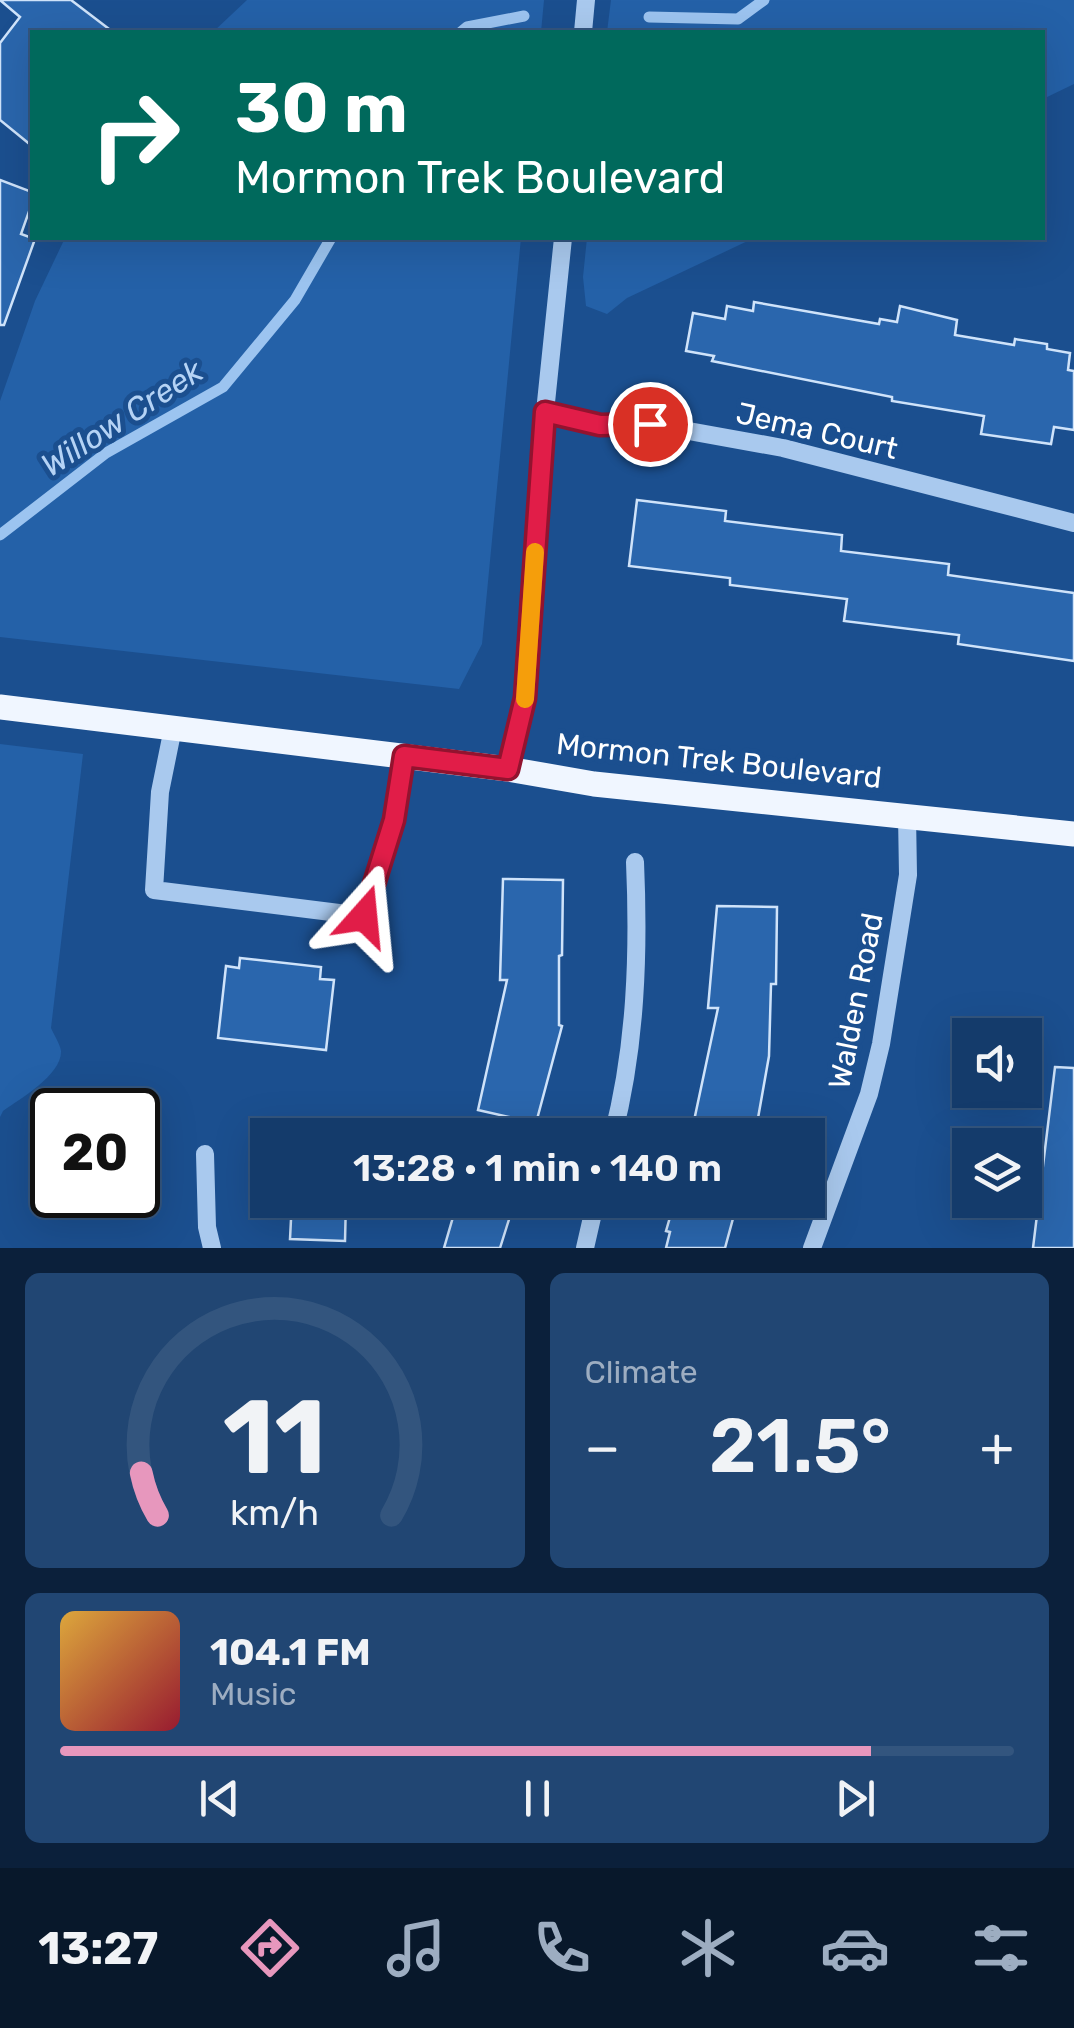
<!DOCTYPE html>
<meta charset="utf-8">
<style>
:root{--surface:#143b6b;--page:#214673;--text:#f1f3f6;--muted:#9dadc1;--line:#33557e;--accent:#e797bd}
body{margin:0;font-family:Rubik,sans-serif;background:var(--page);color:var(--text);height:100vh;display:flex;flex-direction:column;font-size:38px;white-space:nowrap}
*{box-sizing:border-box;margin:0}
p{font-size:32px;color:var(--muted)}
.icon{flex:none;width:55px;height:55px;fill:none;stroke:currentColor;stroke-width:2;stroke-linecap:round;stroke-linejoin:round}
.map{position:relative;height:1248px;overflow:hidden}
.panel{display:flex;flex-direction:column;gap:25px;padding:25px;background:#0b203b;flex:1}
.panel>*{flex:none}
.banner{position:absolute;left:30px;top:30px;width:1015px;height:210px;border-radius:0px;box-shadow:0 10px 40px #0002,0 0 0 2px var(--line);background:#00695c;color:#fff;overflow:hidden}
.tools{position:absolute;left:952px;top:1018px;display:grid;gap:20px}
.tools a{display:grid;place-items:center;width:90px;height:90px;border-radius:0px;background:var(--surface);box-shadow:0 10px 40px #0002,0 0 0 2px var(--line);font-size:50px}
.speed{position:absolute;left:30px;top:1088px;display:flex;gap:20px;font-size:50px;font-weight:700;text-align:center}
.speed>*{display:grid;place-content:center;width:130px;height:130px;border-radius:50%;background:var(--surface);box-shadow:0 10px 40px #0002,0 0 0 2px var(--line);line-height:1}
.speed .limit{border:5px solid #111;border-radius:15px;background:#fff;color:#111}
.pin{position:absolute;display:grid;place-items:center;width:85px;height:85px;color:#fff;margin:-42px;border:5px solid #fff;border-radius:50%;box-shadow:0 2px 10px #0007}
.me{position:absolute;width:110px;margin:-55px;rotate:18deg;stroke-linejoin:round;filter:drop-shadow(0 0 8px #0008)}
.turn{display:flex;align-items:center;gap:35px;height:210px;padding:0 40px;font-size:45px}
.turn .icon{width:130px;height:130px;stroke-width:2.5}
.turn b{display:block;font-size:70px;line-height:85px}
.big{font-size:75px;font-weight:600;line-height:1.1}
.panel .widget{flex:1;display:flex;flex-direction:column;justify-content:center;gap:15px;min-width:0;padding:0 35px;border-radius:15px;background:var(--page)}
.panel .dial{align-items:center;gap:0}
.dial svg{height:260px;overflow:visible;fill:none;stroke:var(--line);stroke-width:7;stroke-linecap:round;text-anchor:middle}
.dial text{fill:var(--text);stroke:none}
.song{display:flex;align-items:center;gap:30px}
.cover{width:120px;height:120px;border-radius:15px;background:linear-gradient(135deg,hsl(40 70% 55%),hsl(350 70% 35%))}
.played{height:10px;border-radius:5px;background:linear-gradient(90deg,var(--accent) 85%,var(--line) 85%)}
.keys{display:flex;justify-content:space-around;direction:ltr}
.heat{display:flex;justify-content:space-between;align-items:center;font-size:55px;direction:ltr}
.panel .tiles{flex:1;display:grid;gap:25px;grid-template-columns:1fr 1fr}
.widget:last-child{grid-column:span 2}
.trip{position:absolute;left:250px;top:1118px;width:575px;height:100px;border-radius:0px;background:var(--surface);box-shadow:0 10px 40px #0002,0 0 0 2px var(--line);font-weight:600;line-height:100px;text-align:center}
.dock{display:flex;height:160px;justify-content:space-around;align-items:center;background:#08182b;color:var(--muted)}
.dock .icon{width:70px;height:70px}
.dock .active{color:var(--accent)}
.dock b{font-size:45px;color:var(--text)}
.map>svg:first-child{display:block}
.green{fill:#2461a8}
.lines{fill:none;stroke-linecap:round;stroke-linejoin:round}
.stream{stroke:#9cc4f0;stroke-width:11}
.building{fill:#2a66ad;stroke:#cfe3fa;stroke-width:2.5}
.minor{stroke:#a9c9ee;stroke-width:18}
.major{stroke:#f0f6ff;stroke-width:25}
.route-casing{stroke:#92132f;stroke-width:25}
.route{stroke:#e11d48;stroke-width:18}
.slow{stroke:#f59e0b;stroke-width:18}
.labels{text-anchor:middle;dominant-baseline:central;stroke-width:10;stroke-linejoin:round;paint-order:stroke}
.street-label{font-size:30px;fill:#fff;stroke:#1b4f8f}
.water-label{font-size:32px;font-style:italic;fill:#b5d3f5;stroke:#1b4f8f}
</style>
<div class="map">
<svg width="1074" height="1248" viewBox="0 0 1074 1248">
<rect width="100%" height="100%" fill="#1b4f8f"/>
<path class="green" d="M 247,0 L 544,0 L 541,32 L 213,32 Z
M 611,0 L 1074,0 L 1074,84 L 1043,99 L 1042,32 L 607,32 Z
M 65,238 L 521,238 L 482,644 L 459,689 L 0,637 L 0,401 L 35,301 Z
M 587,238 L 754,238 L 627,298 L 607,314 L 586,306 L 583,277 Z
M 0,744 L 83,754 L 51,1028 C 54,1035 60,1044 61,1051 C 62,1075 20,1099 3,1111 L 0,1117 Z"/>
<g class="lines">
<path class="stream" d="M 649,17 L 738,19 L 764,0
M 461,32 L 467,27 L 524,16
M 0,535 L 106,453 L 223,387 L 295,300 L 331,238"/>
</g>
<path class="building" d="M 0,0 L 71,0 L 113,32 L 32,32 L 32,146 L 0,120 L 0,43 L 20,17 Z
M 0,180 L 32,192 L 32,203 L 21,234 L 35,239 L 4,325 L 0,325 Z
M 754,302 L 879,324 L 880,319 L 897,322 L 900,306 L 957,320 L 955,335 L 1014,345 L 1015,339 L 1047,344 L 1047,349 L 1070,353 L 1068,370 L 1074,371 L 1074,430 L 1054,427 L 1051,444 L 981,434 L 984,416 L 892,401 L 892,397 L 712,361 L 714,356 L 686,351 L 693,313 L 725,319 L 727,306 L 753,311 Z
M 637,500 L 726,511 L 725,521 L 842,535 L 841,551 L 949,564 L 948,575 L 1074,593 L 1074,661 L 958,644 L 959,635 L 844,621 L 847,599 L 730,585 L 730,578 L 629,566 Z
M 503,879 L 563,880 L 562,955 L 559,956 L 559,1025 L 562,1026 L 536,1123 L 478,1110 L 507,980 L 500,980 Z
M 717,906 L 777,907 L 776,984 L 771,984 L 769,1056 L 755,1135 L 691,1135 L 718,1008 L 708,1008 Z
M 240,958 L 321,967 L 320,979 L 334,980 L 326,1050 L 218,1038 L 226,966 L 239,968 Z
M 1055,1067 L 1074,1068 L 1074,1248 L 1033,1248 Z
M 292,1200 L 346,1200 L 345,1241 L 290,1239 Z
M 458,1200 L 511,1200 L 508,1212 L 511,1213 L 500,1248 L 444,1248 Z
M 675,1200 L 738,1200 L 725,1248 L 666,1248 L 670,1232 L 666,1231 Z"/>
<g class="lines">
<path class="minor" d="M 583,32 L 586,0
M 545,412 L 600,425 L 650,424 L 783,448 L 1074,523
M 173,728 L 160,792 L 154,890 L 363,916 L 394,821 L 404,756
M 508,769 L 525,698 L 545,412 L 563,238
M 613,1135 C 636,1046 639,953 635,862
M 205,1154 L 207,1227 L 212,1248
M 585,1248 L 596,1200
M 812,1248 L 869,1094 L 881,1044 L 908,875 L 907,815"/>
<path class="major" d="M 0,707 L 508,769 L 594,784 L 1074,834"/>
</g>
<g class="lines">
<g class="route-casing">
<path id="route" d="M 364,916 L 394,820 L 404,756 L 508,769 L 525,698 L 545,412 L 600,425 L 650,424"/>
</g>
<use href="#route" class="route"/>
<path class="slow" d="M 525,699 L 535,552"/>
</g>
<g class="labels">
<g class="street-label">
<text transform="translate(817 431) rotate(13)">Jema Court</text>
<text transform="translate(719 761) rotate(6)">Mormon Trek Boulevard</text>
<text transform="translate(856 1001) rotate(-79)">Walden Road</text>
</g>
<g class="water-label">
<text transform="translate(122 418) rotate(-33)">Willow Creek</text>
</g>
</g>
</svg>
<div class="tools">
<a><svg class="icon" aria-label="sound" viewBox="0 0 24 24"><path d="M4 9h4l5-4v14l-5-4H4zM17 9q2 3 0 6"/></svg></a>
<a><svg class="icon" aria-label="layers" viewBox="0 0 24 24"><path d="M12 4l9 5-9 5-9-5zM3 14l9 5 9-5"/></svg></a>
</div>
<div class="speed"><div class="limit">20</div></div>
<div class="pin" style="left:650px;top:424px;background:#d93025"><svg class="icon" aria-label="arrive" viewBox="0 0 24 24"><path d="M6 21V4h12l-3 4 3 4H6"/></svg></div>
<svg class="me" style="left:364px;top:916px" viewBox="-20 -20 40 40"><path d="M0-17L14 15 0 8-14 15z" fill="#e11d48" stroke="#fff" stroke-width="4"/></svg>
<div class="trip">13:28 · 1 min · 140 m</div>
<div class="banner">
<div class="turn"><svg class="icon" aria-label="right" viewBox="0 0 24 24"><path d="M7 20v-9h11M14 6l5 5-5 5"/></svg><div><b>30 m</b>Mormon Trek Boulevard</div></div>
</div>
</div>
<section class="panel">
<div class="tiles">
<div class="widget dial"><svg viewBox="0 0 100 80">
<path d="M14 69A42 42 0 1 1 86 69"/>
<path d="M14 69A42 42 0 0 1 9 56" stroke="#e797bd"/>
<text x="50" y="56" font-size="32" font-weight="700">11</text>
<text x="50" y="72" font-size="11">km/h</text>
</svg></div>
<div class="widget"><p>Climate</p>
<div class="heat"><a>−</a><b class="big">21.5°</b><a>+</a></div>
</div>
<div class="widget">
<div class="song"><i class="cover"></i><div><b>104.1 FM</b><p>Music</p></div></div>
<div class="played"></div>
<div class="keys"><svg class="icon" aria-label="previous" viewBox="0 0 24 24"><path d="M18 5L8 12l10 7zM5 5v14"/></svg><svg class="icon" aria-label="pause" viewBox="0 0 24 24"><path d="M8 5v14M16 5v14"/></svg><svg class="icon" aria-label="next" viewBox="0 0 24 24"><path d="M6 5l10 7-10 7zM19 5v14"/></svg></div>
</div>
</div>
</section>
<nav class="dock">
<b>13:27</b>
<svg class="icon active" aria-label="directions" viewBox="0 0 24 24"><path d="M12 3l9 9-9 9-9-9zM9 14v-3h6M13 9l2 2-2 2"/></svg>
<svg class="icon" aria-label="music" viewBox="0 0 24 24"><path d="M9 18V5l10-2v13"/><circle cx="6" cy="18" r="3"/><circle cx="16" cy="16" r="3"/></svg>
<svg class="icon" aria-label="phone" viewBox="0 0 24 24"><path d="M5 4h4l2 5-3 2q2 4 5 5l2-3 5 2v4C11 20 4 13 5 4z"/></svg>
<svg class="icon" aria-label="climate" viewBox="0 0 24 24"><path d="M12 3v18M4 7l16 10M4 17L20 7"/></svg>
<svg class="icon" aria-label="car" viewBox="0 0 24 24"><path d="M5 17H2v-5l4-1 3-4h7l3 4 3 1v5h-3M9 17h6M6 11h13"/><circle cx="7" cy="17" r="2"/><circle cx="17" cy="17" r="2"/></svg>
<svg class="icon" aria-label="filters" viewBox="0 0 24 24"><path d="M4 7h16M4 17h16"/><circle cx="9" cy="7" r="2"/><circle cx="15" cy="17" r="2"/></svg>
</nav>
